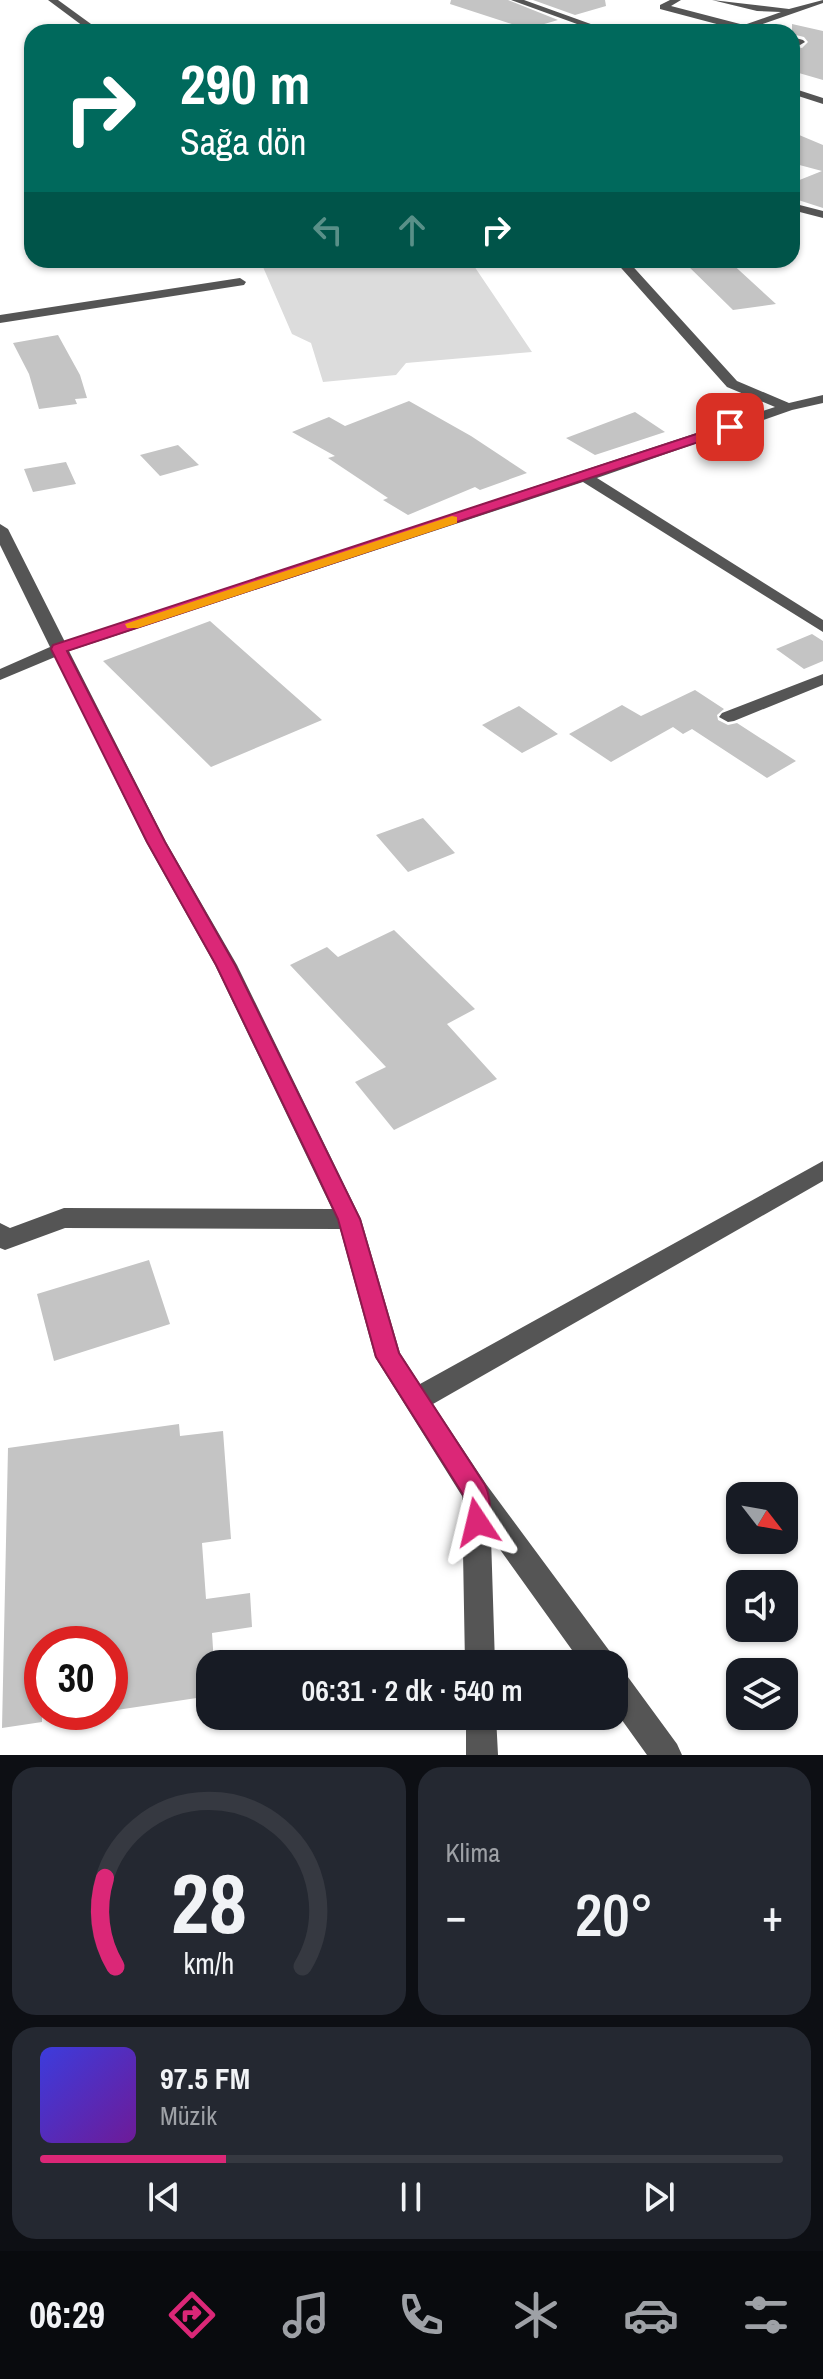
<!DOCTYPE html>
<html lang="tr">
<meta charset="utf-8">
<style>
:root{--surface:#171b24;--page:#242831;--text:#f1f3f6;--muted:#9ea1a6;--line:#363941;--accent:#db2777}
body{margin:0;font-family:"Archivo Narrow",sans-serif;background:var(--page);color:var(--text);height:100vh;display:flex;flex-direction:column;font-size:30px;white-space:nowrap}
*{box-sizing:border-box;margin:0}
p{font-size:26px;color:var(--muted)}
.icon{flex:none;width:44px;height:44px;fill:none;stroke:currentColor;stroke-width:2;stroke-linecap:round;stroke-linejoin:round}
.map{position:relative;height:1755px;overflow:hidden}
.drawer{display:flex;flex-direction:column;gap:12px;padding:12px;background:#0d0f14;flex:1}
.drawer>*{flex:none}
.hud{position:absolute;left:24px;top:24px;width:776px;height:244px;border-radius:24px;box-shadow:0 2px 6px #0004;background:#00695c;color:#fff;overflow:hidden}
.needle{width:52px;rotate:121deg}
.tools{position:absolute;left:726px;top:1482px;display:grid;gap:16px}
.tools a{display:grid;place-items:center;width:72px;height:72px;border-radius:16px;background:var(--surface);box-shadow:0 2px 6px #0004;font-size:40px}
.speed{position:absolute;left:24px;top:1626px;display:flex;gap:16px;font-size:40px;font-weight:700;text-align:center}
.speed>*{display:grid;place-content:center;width:104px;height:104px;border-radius:50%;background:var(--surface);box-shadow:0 2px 6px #0004;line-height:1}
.speed .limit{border:12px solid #d22;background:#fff;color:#111}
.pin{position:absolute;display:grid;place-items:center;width:68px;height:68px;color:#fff;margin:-34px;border-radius:16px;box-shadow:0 4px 12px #0006}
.me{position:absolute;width:88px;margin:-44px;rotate:350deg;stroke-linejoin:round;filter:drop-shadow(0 0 6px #0008)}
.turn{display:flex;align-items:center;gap:28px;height:168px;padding:0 24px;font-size:36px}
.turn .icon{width:104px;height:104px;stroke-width:2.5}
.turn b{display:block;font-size:56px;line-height:68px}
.lanes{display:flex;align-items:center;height:76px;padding:0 24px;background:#0003;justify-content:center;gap:40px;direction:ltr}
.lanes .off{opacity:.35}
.big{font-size:60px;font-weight:600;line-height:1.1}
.drawer .widget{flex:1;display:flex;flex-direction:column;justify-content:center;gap:12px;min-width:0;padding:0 28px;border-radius:24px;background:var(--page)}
.drawer .dial{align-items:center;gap:0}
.dial svg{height:208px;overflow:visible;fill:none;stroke:var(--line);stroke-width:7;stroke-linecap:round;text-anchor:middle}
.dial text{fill:var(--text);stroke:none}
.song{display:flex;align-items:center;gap:24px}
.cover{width:96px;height:96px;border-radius:12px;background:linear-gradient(135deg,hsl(240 70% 55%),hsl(280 70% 35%))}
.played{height:8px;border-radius:4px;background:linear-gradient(90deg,var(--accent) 25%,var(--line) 25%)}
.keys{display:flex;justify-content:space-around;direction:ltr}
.heat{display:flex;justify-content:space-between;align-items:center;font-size:44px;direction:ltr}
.drawer .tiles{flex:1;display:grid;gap:12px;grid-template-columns:1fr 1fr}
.widget:last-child{grid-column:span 2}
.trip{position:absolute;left:196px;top:1650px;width:432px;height:80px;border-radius:24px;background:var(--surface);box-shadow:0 2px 6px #0004;font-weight:600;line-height:80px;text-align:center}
.menu{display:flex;height:128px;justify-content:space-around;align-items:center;background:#090b0e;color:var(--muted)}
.menu .icon{width:56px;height:56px}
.menu .current{color:var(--accent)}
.menu b{font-size:36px;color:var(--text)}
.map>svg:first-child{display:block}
.green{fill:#dcdcdc}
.building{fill:#c4c4c4}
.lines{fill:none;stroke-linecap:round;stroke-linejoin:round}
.minor{fill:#555;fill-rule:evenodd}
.route{fill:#db2777;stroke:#8e194d;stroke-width:2}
.slow{fill:#f59e0b}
</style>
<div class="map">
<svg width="823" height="1755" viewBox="0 0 823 1755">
<rect width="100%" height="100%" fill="#fff"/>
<path class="green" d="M 260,260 L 470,260 L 532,352 L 406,363 L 396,375 L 323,382 L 311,343 L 292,334 Z"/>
<path class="building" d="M 451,0 L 508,0 L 558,20 L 527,29 L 450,4 Z
M 533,0 L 605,0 L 606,6 L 575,15 Z
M 792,24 L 823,31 L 823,80 L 792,71 L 792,46 L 802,48 L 808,42 L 804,37 L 792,34 Z
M 792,132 L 823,145 L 823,208 L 792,198 L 792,183 L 822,171 L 792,163 Z
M 711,260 L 728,260 L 776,304 L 733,310 L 685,263 Z
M 58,335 L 80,375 L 87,398 L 75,399 L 77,404 L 39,409 L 29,374 L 13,343 Z
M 409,401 L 471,436 L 527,473 L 480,490 L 475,487 L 408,515 L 383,500 L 388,498 L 328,458 L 335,456 L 292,432 L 329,417 L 345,426 Z
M 635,412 L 665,432 L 595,455 L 566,438 Z
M 178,445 L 199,465 L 160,476 L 140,455 Z
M 66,462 L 76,484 L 33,492 L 24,469 Z
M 210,621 L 322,720 L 211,767 L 103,661 Z
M 812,634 L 823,641 L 823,661 L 804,669 L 776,649 Z
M 695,690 L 724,709 L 717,715 L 718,720 L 728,725 L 737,723 L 796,761 L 767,778 L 692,729 L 683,734 L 673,727 L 611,762 L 569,734 L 622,705 L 641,716 Z
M 519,706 L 558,734 L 522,753 L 482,725 Z
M 423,818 L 455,853 L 408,872 L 376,835 Z
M 394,930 L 475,1009 L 447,1024 L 497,1079 L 394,1130 L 355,1082 L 386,1067 L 290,965 L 327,947 L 338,957 Z
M 149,1260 L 170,1324 L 54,1361 L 37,1294 Z
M 179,1424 L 180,1436 L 223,1431 L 231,1539 L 202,1543 L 206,1599 L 250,1593 L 252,1627 L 212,1633 L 214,1664 L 210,1664 L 210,1696 L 110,1711 L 110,1644 L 42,1644 L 42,1722 L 2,1728 L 8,1448 Z"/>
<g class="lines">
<path class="minor" d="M 48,0 L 58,0 L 102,32 L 91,32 Z
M 511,0 L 524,0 L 613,32 L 599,32 Z
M 670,0 L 681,0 L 671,6 L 744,25 L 781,12 L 757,11 L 712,0 L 789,9 L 823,0 L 823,3 L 754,27 L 767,32 L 743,31 L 660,9 L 660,5 Z
M 792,37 L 803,40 L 805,42 L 800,45 L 792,43 Z
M 792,88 L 823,98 L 823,104 L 792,94 Z
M 792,203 L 823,211 L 823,218 L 792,210 Z
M 614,260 L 627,260 L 737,381 L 789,403 L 823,395 L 823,403 L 792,410 L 597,478 L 823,620 L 823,632 L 583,482 L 69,651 L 166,842 L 237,965 L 361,1219 L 400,1353 L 420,1384 L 823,1161 L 823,1181 L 433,1404 L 486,1484 L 611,1653 L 615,1664 L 582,1664 L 491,1537 L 495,1664 L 465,1664 L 462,1496 L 375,1357 L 340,1229 L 65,1228 L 5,1250 L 0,1248 L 0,1223 L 10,1228 L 64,1208 L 332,1209 L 215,965 L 146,842 L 55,657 L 0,680 L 0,669 L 50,647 L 0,545 L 0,524 L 8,529 L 65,642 L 775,407 L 727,387 Z
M 240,278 L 246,282 L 244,285 L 0,323 L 0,315 Z
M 823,674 L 823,685 L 734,721 L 728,722 L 719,717 L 722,713 Z
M 614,1669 L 625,1673 L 677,1744 L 682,1755 L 647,1755 L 614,1709 Z
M 466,1716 L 496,1716 L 498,1755 L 466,1755 Z"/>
</g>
<path class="route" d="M 730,423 L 737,427 L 735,430 L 67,651 L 165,842 L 235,965 L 360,1219 L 399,1353 L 485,1485 C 491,1498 492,1517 486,1530 L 477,1534 L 468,1530 L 464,1522 L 464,1496 L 376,1357 L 338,1219 L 313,1166 L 216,965 L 147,842 L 51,649 L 53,645 Z"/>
<path class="slow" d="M 452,516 L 457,517 L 457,523 L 138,628 L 127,628 L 125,624 Z"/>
</svg>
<div class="tools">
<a><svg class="needle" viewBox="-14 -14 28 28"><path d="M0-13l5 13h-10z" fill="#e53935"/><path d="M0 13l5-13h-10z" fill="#9ea1a6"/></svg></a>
<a><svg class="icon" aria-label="sound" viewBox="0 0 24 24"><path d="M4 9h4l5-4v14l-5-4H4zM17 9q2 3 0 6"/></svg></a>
<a><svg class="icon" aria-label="layers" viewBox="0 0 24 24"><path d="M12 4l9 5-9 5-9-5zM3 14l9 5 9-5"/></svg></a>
</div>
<div class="speed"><div class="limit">30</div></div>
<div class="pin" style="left:730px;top:427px;background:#d93025"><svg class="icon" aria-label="arrive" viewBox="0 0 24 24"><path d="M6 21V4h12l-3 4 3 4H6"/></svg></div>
<svg class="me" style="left:477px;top:1522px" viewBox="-20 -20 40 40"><path d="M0-17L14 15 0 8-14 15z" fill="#db2777" stroke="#fff" stroke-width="4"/></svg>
<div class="trip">06:31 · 2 dk · 540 m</div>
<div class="hud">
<div class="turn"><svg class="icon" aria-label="right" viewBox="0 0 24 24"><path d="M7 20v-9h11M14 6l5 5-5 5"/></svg><div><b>290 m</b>Sağa dön</div></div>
<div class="lanes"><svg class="icon off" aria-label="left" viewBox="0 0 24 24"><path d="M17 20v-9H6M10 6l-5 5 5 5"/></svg><svg class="icon off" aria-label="ahead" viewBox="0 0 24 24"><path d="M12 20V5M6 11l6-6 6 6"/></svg><svg class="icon" aria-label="right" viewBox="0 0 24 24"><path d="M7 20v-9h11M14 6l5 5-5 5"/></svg></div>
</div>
</div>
<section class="drawer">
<div class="tiles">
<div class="widget dial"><svg viewBox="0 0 100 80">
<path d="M14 69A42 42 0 1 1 86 69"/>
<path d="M14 69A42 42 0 0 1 10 35" stroke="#db2777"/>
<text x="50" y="56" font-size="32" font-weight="700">28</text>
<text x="50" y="72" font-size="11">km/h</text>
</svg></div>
<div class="widget"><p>Klima</p>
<div class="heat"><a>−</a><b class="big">20°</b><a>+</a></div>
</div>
<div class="widget">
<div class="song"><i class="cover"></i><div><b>97.5 FM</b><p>Müzik</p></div></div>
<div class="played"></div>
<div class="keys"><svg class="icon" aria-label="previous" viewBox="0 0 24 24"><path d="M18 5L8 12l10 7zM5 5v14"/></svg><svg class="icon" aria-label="pause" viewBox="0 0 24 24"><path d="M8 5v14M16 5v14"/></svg><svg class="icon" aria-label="next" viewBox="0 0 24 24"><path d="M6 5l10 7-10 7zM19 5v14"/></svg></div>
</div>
</div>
</section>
<nav class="menu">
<b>06:29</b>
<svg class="icon current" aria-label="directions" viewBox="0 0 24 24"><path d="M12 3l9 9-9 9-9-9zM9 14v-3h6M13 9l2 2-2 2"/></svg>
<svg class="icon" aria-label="music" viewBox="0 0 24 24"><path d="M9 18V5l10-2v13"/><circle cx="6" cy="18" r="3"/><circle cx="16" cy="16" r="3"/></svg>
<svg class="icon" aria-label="phone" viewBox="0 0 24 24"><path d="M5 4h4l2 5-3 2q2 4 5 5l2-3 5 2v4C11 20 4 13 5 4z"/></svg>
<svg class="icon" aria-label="climate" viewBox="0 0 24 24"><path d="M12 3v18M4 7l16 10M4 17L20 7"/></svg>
<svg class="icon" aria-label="car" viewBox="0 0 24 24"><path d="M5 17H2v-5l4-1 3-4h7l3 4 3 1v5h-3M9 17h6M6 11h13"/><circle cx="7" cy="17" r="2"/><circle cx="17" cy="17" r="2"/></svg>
<svg class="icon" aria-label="filters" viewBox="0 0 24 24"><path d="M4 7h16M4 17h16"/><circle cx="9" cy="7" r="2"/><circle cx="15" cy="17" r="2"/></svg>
</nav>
